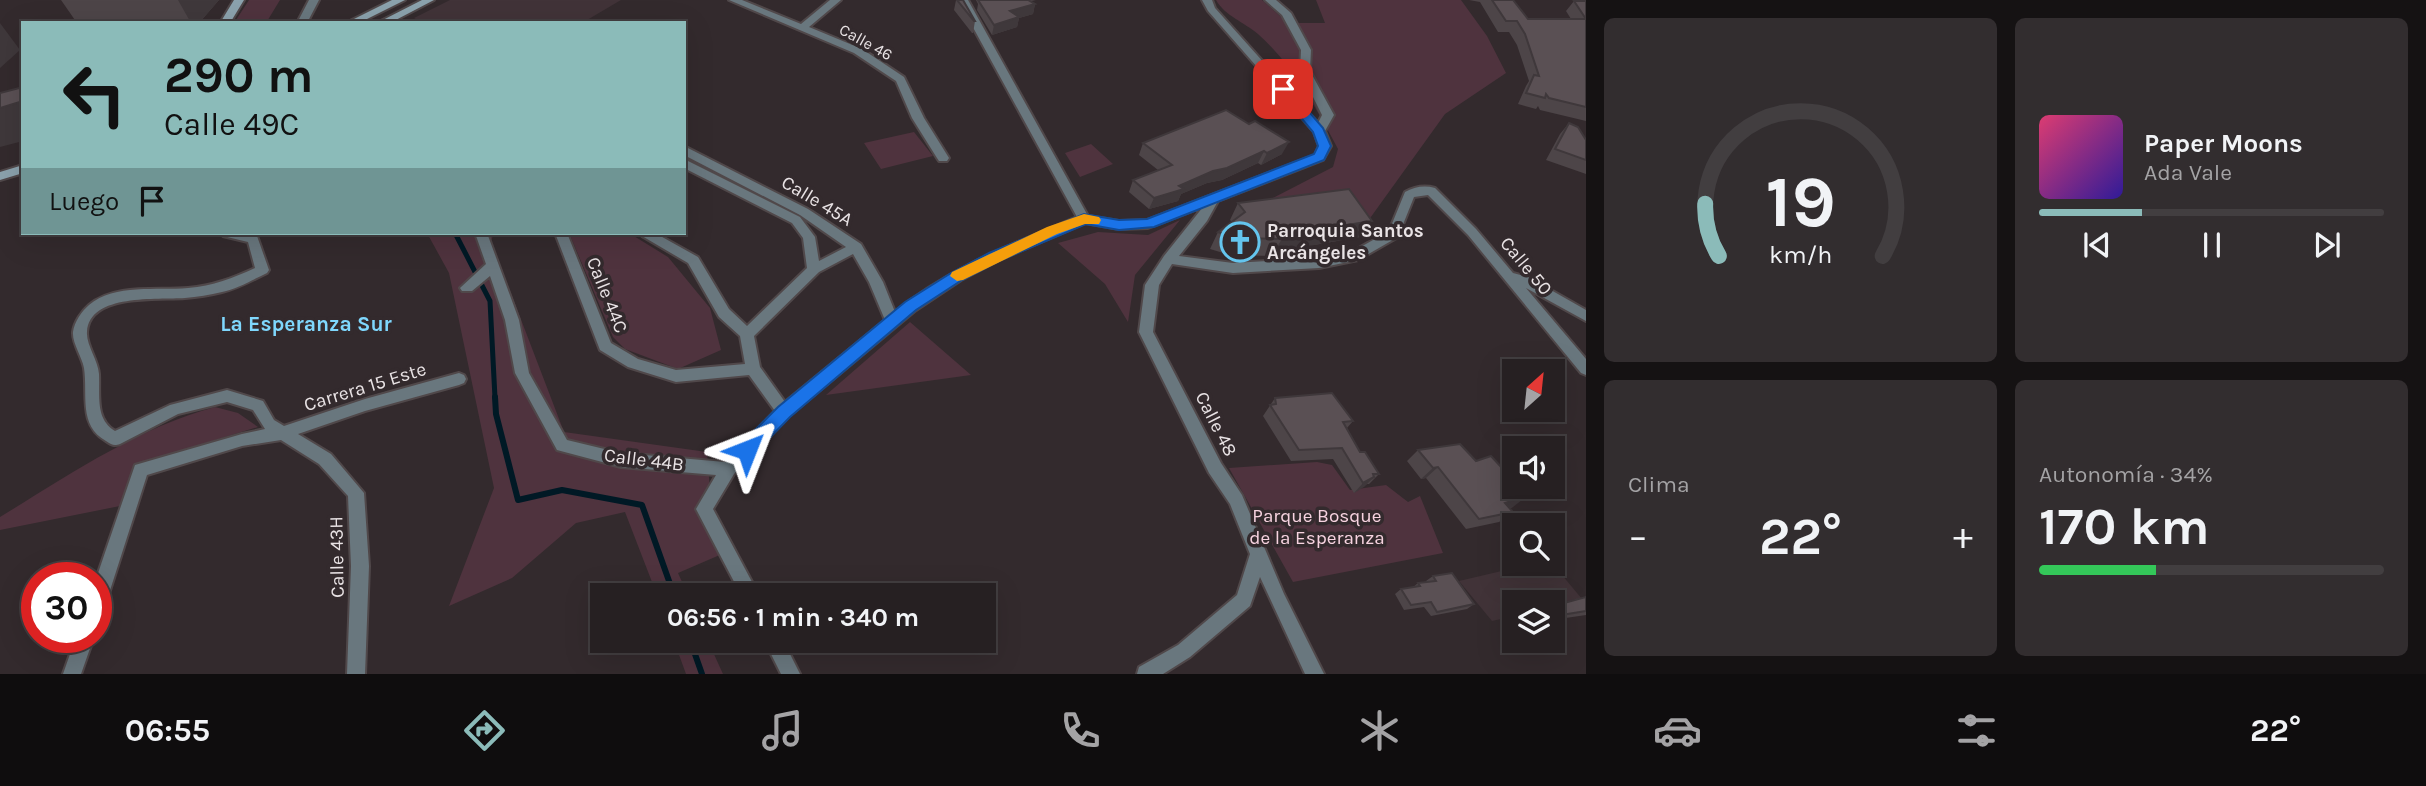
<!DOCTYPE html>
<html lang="es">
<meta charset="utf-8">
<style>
:root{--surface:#262022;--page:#322d2f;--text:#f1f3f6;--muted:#a4a3a5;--line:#423e40;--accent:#8bbbb9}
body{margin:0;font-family:Karla,sans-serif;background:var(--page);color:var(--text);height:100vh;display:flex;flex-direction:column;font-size:26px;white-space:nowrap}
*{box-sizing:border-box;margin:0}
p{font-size:23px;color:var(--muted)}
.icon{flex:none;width:38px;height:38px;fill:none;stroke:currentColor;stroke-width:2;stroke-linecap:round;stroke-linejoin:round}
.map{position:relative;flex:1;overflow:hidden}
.panel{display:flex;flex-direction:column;gap:18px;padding:18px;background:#151213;width:840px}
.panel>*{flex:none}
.guide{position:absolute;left:21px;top:21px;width:665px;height:214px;border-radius:0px;box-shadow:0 7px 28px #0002,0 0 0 2px var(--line);background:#8bbbb9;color:#111;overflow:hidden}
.needle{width:46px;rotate:27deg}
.tools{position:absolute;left:1502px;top:359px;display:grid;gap:14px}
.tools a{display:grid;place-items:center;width:63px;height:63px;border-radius:0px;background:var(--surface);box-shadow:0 7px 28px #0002,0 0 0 2px var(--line);font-size:35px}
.speed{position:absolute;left:21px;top:562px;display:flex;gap:14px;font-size:35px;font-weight:700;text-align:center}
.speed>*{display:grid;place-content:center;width:91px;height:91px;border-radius:50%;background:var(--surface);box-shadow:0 7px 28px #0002,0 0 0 2px var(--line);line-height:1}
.speed .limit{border:10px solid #d22;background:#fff;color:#111}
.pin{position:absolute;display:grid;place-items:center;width:60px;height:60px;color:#fff;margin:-30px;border-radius:14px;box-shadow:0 4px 10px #0006}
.me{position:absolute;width:77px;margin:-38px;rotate:45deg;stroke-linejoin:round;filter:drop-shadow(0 0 5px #0008)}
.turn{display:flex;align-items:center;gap:24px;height:147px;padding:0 28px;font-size:32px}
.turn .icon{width:91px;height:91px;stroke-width:2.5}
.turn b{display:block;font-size:49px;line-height:60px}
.then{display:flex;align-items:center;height:66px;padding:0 28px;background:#0003;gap:14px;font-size:26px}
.big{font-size:52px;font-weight:700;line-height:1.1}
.panel .widget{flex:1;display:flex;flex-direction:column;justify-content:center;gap:10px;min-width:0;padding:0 24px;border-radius:10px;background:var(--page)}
.panel .dial{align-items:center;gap:0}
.dial svg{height:182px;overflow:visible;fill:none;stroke:var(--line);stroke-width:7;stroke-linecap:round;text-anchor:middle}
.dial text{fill:var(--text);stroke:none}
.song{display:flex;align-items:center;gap:21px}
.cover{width:84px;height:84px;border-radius:10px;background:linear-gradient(135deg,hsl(340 70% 55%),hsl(250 70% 35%))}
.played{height:7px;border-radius:4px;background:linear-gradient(90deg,var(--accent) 30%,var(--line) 30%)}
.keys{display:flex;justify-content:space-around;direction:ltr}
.heat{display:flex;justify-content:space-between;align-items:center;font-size:38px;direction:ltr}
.charge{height:10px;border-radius:5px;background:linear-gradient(90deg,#34c759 34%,var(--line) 0)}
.panel .tiles{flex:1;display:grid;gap:18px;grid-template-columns:repeat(2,1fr)}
.trip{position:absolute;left:590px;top:583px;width:406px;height:70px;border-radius:0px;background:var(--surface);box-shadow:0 7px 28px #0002,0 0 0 2px var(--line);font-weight:700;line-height:70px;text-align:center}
.tab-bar{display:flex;height:112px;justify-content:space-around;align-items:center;background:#0f0d0e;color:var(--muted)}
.tab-bar .icon{width:49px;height:49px}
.tab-bar .on{color:var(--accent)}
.tab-bar b{font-size:32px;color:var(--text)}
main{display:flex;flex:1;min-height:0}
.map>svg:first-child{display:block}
.built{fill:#413338}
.green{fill:#4f333e}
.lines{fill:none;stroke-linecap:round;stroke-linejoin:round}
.stream-far1{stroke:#001925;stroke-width:5}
.stream{stroke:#001925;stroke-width:6}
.street-casing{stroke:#50484a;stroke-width:4}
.secondary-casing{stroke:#50484a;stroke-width:4}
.street{fill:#69777e;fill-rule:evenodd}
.secondary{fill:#8ba2ad;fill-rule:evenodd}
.wall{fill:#4d4548}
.shaded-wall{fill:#3f383b}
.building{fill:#5a5054;stroke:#3f383b;stroke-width:2}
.route{fill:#1a73e8;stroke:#114b97;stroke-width:2}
.slow{fill:#f59e0b}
.labels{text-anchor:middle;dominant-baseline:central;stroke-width:7;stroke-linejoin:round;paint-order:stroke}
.far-street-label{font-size:16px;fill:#e9e3e5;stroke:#332a2d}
.street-label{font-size:19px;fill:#e9e3e5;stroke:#332a2d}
.poi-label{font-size:19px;font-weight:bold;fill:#e9e3e5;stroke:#332a2d;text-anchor:start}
.park-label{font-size:19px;fill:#f7d3e0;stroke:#332a2d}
.neighbourhood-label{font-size:21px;font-weight:bold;fill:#7fd7fd;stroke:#332a2d}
</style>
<main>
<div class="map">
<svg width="1586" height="674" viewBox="0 0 1586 674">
<rect width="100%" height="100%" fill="#332a2d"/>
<path class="built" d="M 450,0 L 621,0 L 582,23 L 422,23 L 414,18 Z
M 1552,563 L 1582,599 L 1552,605 L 1552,602 L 1544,601 L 1514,602 L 1514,616 L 1492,621 L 1459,581 L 1531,564 Z"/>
<path class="green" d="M 249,0 L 280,0 L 266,23 L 234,23 Z
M 1216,0 L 1262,0 L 1288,23 L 1325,23 L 1316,0 L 1461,0 L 1487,36 L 1506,73 L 1445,114 L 1368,221 L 1248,211 L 1333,167 L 1338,149 C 1316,108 1293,65 1258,34 C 1244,22 1225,16 1216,0 Z
M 914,132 L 933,156 L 881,169 L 864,143 Z
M 1091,144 L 1113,164 L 1080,177 L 1065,153 Z
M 1180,220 L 1135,275 L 1128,322 L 1105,284 L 1058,243 L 1098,232 L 1148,235 Z
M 427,233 L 494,233 L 491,241 L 564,432 L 707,452 L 712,516 L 729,551 L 678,573 L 688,595 L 657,595 L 625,512 L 576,523 L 512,578 L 449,606 L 494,488 L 449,273 Z
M 569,233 L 629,233 L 668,257 L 710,308 L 721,350 L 678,369 L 625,349 L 613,337 Z
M 910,322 L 971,375 L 826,395 Z
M 215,407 L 238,413 L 258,427 L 134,465 L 120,506 L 0,530 L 0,517 C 69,475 137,428 215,407 Z
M 1317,462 L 1332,465 L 1350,490 L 1386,485 L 1408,502 L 1420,496 L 1443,553 L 1293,582 L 1229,468 Z
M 674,641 L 708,641 L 723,674 L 686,674 Z"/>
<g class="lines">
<path class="stream-far1" d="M 455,233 L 490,301 L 495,398"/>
<path class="stream" d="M 495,397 L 496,414 L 518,500 L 562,490 L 642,505 L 674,595
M 690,640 L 702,674"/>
<g class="street-casing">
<path id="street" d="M 309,0 L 319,0 L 307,23 L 297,23 Z
M 729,0 L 742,0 L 801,24 L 830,0 L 841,0 L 809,27 L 862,49 L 904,77 L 924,118 L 949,158 L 947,161 L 939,161 L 937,158 L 912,118 L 896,81 L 854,53 Z
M 958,0 L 968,0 L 1088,216 L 1119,221 L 1147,220 L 1315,155 L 1319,146 L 1314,132 L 1208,11 L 1202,0 L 1212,0 L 1215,8 L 1318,123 L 1322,115 L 1300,71 L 1301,50 L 1282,15 L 1265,0 L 1276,0 L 1291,13 L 1311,50 L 1310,71 L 1334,115 L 1325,131 L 1331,146 L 1323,160 L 1218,201 L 1207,221 L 1179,256 L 1233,263 L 1319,258 L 1350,253 L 1389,231 L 1405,192 C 1414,187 1424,185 1435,188 L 1476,229 L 1513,273 L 1528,277 L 1586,310 L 1586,321 L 1526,288 L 1586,359 L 1586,375 L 1581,373 L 1468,235 L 1428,195 L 1414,197 L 1398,237 L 1358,260 L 1319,268 L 1233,273 L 1172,264 L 1159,285 L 1153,332 L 1221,463 L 1242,495 L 1284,594 L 1324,674 L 1305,674 L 1260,577 L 1250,606 L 1190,657 L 1163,674 L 1137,674 L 1139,667 L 1178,645 L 1237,595 L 1250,554 L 1230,504 L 1209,473 L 1139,332 L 1145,285 L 1164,256 L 1203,207 L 1148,228 L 1119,229 L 1085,223 L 999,260 L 961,280 L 916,310 L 789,416 L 734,474 L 713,509 L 759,595 L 741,595 L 696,509 L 716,475 L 621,467 L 557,450 L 515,373 L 505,320 L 490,276 L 472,291 L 462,291 L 460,288 L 486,264 L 475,233 L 487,233 L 519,320 L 529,373 L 567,440 L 621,453 L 725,462 L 775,411 L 749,375 L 676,382 L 628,367 L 600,350 L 555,233 L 567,233 L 611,343 L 638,359 L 676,370 L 745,364 L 740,336 L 719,317 L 688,263 L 642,236 L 640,233 L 655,233 L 698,257 L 729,309 L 747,326 L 807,268 L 803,238 L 792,223 L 684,168 L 684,159 L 800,217 L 815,237 L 819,261 L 846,247 L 800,215 L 684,155 L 684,146 L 808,209 L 861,244 L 883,282 L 895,312 C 948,268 1014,244 1077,217 ZM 853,254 L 869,282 L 885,320 L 785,402 L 760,367 L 754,336 L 819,272 Z
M 221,233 L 245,233 L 257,236 L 269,270 L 267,273 C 252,280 237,289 222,292 C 210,295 197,297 185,298 C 158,300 89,293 87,332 C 86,345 98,360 99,374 C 100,396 95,419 115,431 L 170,405 L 227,390 L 263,401 L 274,420 L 284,426 L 365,399 L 459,373 L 464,375 L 466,379 L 464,383 L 459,385 L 365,411 L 298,434 L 331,454 L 364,493 L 369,566 L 365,674 L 347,674 L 351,566 L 348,496 L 319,464 L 281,440 L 242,446 L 147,475 L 105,606 L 102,612 L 96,614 L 96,579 L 135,465 L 242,434 L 265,429 L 253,410 L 227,402 L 178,414 L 120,444 C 114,446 112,445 106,441 C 78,425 88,395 84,368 C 82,357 72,343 73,332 C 74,322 82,311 89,305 C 115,283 157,291 188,288 C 213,286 233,278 255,268 L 248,242 L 223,236 Z
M 76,637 L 94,637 L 81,674 L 63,674 Z
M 764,640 L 783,640 L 800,674 L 781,674 Z"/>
</g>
<g class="secondary-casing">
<path id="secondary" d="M 234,0 L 244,0 L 230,23 L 220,23 Z
M 392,0 L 405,0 L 359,23 L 346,23 Z
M 422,0 L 434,0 L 390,23 L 377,23 Z
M 23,165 L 23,173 L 0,180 L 0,172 Z"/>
</g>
<use href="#street" class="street"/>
<use href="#secondary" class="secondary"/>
</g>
<path class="wall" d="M 61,0 L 219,0 L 199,23 L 77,23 Z
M 956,0 L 963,0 L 975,21 L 973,33 L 972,33 L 954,10 Z
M 976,0 L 1036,0 L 1031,1 L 1035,4 L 1033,14 L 1019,18 L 1017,27 L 992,35 L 977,10 L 978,4 Z
M 1469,0 L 1513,0 L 1528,19 L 1571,19 L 1566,11 L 1574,1 L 1586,1 L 1586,121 L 1540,110 L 1538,106 L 1536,109 L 1518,104 L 1526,86 L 1529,81 L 1517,45 L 1509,32 L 1498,32 L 1480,2 Z
M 1226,110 L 1282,154 L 1261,165 L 1258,163 L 1222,180 L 1207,183 L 1181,194 L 1178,201 L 1149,209 L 1129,192 L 1133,180 L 1158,170 L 1139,155 L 1143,143 Z
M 1569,123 L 1586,140 L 1586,174 L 1546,160 L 1560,134 Z
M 1238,203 L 1372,221 L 1360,237 L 1274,252 L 1272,256 L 1230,255 L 1210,249 L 1218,232 L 1232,222 L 1230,220 Z
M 1275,398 L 1353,421 L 1347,428 L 1360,452 L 1379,474 L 1369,484 L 1367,484 L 1354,493 L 1333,459 L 1291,461 L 1263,416 Z
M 1418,450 L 1513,507 L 1510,508 L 1513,512 L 1499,522 L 1466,529 L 1426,478 L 1421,479 L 1407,461 Z
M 1433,576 L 1474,604 L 1467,609 L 1431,616 L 1424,607 L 1404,610 L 1395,594 L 1401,589 L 1412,588 L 1418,583 L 1427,582 L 1426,581 Z
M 1586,597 L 1586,615 L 1552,620 L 1553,606 Z"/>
<path class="shaded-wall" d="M 178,0 L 219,0 L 199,23 L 191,23 Z
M 1035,4 L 1033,14 L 1019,18 L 1017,27 L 992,35 L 994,25 L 1010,11 Z
M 0,23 L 20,50 L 0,68 Z
M 23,101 L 23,141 L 0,147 L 0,108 Z
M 1289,142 L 1282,154 L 1261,165 L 1267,153 Z
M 1264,151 L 1258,163 L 1222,180 L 1207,183 L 1181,194 L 1178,201 L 1149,209 L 1154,198 L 1213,171 Z
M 1372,221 L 1360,237 L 1274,252 L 1282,239 L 1279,236 Z
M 1438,467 L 1426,478 L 1421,479 L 1433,468 Z
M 1374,477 L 1364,487 L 1354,493 L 1363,483 Z
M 1527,496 L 1513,507 L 1492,513 L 1505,503 Z"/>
<path class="building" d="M 957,0 L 963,0 L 975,21 L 974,21 Z
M 978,0 L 1028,0 L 1035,4 L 1010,11 L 1019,17 L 994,25 Z
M 1492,0 L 1513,0 L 1528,19 L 1586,19 L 1574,1 L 1586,1 L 1586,107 L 1549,98 L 1546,94 L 1545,98 L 1526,93 L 1534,75 L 1539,76 L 1525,34 L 1517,21 L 1506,21 Z
M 23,87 L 23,101 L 0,108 L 0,93 Z
M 1226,110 L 1249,124 L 1255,121 L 1289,142 L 1267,153 L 1264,151 L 1227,168 L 1213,171 L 1179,186 L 1184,189 L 1154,198 L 1133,180 L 1172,165 L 1143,143 Z
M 1569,123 L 1578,127 L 1586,140 L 1586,160 L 1555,149 Z
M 1349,189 L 1372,221 L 1279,236 L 1282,239 L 1239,238 L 1218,232 L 1245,212 L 1238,203 Z
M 1332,393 L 1353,421 L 1343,422 L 1360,452 L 1365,452 L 1379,474 L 1373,474 L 1374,477 L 1363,483 L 1342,448 L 1299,450 L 1270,405 L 1276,404 L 1275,398 Z
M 1460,444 L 1476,461 L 1491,456 L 1514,481 L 1514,486 L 1518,486 L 1527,496 L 1505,503 L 1513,512 L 1479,519 L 1438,467 L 1433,468 L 1418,450 Z
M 1452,573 L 1474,604 L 1437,612 L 1431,602 L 1411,605 L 1401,589 L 1420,586 L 1418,583 L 1436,581 L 1433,576 Z
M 1586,597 L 1586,611 L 1555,616 L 1553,606 Z"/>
<path class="route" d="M 1283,85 L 1287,86 L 1323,128 L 1331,146 L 1324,160 L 1154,227 L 1119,230 L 1086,224 L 999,261 L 962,280 L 916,310 L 790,417 L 753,455 L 747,457 L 740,455 L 738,450 L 740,445 L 778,407 L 905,302 L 951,273 L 989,253 L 1084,214 L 1119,220 L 1147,219 L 1314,154 L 1318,146 L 1313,132 L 1277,89 Z"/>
<path class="slow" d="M 1084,214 L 1099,217 L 1101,220 L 1099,224 L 1085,224 L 1057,234 L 963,280 L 957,281 L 950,276 L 952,272 L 1047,227 Z"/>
<defs>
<g id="church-ring" transform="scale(2.0125)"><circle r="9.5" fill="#332a2d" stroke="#64c5ee" stroke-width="1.5"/><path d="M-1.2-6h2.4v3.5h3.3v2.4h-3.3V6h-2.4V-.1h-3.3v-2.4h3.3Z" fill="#64c5ee"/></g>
</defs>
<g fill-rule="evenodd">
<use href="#church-ring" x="1240" y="242"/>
</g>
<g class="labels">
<g class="far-street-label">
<text transform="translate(866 42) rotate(29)">Calle 46</text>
</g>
<g class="street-label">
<text transform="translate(817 201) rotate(31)">Calle 45A</text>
<text transform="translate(1526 266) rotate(50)">Calle 50</text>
<text transform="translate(607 295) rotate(68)">Calle 44C</text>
<text transform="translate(365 387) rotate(-17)">Carrera 15 Este</text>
<text transform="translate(1216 424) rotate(63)">Calle 48</text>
<text transform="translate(644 460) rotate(7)">Calle 44B</text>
<text transform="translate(337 557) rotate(-91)">Calle 43H</text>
</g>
<g class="poi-label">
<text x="1267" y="231">Parroquia Santos<tspan x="1267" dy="22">Arcángeles</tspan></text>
</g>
<g class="park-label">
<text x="1317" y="516">Parque Bosque<tspan x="1317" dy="22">de la Esperanza</tspan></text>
</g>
<g class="neighbourhood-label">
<text x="306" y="324">La Esperanza Sur</text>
</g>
</g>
</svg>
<div class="tools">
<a><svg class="needle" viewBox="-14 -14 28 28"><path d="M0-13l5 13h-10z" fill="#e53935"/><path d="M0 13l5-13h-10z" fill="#a4a3a5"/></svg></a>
<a><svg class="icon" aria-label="sound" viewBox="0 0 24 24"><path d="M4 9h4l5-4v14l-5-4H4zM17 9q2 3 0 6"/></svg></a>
<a><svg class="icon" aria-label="search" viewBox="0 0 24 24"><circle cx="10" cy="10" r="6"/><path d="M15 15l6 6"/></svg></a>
<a><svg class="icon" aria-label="layers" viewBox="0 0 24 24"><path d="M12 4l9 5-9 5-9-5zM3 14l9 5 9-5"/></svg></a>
</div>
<div class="speed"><div class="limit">30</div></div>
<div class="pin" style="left:1283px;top:89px;background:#d93025"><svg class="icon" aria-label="arrive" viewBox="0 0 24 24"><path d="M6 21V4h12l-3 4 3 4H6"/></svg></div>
<svg class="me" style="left:747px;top:450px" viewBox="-20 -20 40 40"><path d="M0-17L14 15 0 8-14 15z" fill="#1a73e8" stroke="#fff" stroke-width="4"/></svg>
<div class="trip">06:56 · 1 min · 340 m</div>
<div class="guide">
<div class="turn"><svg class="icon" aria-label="left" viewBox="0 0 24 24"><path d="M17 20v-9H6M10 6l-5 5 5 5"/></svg><div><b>290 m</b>Calle 49C</div></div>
<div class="then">Luego<svg class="icon" aria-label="arrive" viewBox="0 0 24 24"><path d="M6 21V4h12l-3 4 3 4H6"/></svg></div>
</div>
</div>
<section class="panel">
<div class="tiles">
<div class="widget dial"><svg viewBox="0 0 100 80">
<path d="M14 69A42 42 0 1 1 86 69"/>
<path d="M14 69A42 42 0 0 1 8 46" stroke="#8bbbb9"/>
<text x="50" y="56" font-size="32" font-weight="700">19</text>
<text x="50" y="72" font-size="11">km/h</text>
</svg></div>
<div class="widget">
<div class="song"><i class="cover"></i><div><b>Paper Moons</b><p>Ada Vale</p></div></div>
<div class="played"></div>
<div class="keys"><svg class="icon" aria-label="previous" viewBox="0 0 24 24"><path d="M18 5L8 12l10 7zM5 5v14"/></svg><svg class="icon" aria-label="pause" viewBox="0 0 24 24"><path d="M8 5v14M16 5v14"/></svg><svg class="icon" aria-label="next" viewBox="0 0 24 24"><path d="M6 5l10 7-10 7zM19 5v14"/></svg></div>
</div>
<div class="widget"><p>Clima</p>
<div class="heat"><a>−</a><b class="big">22°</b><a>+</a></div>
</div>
<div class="widget"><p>Autonomía · 34%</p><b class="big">170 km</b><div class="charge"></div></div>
</div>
</section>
</main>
<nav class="tab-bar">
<b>06:55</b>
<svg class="icon on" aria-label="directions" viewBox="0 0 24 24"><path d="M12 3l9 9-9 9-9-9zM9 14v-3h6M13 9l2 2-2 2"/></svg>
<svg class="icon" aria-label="music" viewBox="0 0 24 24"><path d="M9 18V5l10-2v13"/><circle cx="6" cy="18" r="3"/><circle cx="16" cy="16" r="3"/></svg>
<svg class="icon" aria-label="phone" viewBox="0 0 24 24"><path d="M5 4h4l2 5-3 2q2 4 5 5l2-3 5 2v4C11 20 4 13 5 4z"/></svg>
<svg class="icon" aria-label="climate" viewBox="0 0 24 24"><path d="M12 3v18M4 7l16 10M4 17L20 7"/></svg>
<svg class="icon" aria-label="car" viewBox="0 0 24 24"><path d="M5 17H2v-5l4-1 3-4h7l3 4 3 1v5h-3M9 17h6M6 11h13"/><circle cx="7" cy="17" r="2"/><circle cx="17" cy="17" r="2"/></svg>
<svg class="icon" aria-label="filters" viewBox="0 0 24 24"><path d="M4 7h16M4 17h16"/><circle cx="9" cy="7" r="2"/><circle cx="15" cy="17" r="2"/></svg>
<b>22°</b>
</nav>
